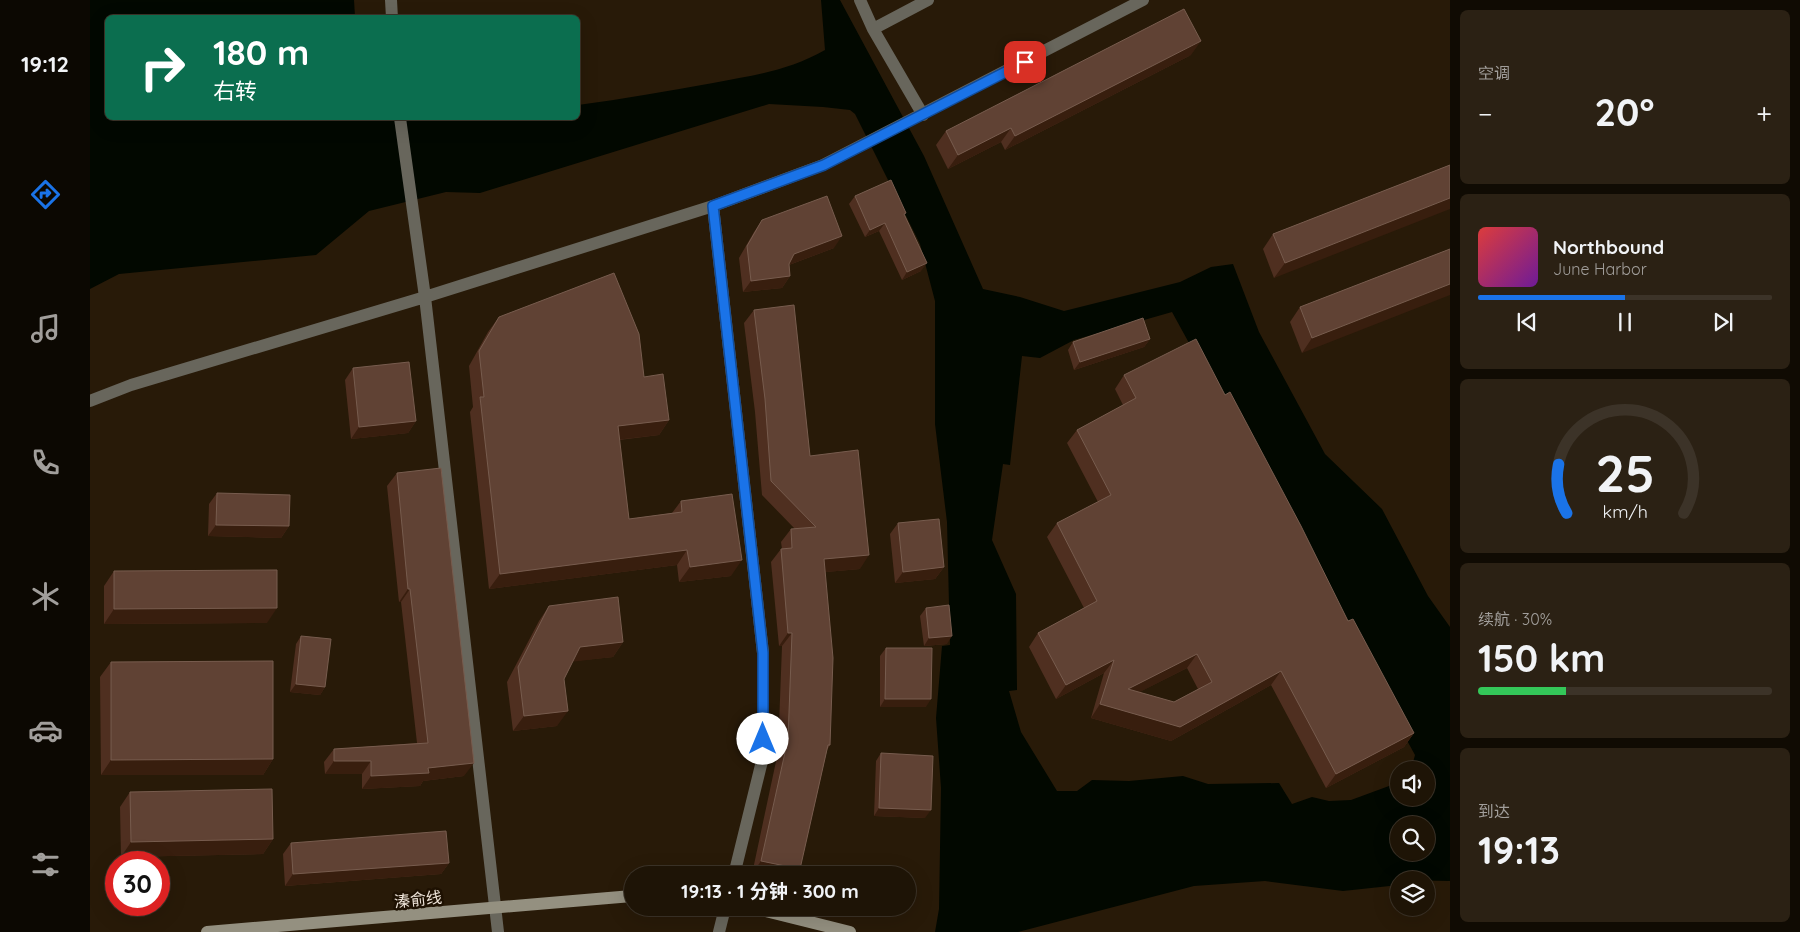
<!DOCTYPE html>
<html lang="zh">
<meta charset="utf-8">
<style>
:root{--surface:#1e1406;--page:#2b2114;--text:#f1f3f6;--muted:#a19e9b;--line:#3c3328;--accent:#1a73e8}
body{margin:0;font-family:Quicksand,"Noto Sans SC",sans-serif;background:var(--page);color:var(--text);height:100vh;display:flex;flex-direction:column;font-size:19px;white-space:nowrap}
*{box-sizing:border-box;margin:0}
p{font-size:16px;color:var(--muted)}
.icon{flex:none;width:28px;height:28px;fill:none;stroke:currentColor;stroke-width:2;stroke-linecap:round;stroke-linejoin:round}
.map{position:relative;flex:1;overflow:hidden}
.sheet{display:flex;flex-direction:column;gap:10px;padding:10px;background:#100b03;width:350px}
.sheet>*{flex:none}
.top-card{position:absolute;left:15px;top:15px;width:475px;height:105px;border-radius:8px;box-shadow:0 5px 20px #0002,0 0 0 1px var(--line);background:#0b6e4f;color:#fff;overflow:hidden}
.tools{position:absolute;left:1300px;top:761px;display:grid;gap:10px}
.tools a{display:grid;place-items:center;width:45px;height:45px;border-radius:50%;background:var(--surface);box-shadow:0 5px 20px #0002,0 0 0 1px var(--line);font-size:25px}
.speed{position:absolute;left:15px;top:851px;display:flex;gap:10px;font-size:25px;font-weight:700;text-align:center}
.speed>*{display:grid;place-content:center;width:65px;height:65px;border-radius:50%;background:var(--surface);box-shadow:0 5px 20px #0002,0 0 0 1px var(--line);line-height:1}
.speed .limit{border:8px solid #d22;background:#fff;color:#111}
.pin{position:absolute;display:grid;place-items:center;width:42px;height:42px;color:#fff;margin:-21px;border-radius:10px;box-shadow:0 2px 8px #0006}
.me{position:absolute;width:55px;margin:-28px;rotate:0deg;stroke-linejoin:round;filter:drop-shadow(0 0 4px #0008)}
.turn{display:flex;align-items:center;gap:18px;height:105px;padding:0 25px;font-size:22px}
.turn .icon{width:65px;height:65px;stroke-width:2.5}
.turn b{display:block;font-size:35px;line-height:42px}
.big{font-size:38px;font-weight:700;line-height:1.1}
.sheet .tile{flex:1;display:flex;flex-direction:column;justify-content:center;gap:8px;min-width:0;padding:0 18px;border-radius:8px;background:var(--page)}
.sheet .dial{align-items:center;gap:0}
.dial svg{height:130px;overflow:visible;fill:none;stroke:var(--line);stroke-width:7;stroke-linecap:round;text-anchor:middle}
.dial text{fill:var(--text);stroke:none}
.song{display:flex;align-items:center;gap:15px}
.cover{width:60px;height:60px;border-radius:8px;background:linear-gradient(135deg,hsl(0 70% 55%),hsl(280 70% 35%))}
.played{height:5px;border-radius:2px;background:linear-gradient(90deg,var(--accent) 50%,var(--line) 50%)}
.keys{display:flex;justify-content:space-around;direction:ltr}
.heat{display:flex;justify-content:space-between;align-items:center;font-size:28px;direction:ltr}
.charge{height:8px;border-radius:4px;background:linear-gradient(90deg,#34c759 30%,var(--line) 0)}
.trip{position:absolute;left:534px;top:866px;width:292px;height:50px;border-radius:25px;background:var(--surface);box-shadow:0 5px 20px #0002,0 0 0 1px var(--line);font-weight:700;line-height:50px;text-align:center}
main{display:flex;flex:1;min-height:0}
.tabs{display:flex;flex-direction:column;width:90px;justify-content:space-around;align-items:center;background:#0c0802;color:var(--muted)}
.tabs .icon{width:35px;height:35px}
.tabs .active{color:var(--accent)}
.tabs b{font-size:22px;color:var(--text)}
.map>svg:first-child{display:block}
.water{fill:#020800;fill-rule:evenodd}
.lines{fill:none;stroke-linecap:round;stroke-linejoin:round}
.minor{stroke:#68665c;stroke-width:12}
.tertiary{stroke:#68665c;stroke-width:12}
.secondary{stroke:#949080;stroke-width:12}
.wall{fill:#4f2f20;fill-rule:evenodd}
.shaded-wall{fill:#381e0e}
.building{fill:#604234;stroke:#775c4e;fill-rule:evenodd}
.route-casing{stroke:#114b97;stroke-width:12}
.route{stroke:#1a73e8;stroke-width:9}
.labels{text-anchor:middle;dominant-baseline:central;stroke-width:5;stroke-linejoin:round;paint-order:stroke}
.street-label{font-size:16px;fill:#efe5da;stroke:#1e1102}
</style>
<main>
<nav class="tabs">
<b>19:12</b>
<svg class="icon active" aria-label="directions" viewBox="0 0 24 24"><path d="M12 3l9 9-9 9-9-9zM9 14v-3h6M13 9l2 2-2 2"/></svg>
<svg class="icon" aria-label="music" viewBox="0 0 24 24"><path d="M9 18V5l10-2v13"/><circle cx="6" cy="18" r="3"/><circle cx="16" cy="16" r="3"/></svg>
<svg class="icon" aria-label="phone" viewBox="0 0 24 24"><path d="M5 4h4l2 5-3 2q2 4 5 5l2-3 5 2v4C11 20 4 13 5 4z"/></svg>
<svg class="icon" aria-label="climate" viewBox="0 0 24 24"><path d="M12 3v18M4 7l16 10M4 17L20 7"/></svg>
<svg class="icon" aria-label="car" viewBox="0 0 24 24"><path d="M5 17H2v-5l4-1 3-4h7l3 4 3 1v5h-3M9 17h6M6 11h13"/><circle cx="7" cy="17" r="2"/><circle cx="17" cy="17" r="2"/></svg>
<svg class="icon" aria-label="filters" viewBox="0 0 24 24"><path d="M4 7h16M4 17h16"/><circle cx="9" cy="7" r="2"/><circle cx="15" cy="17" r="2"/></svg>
</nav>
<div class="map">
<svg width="1360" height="932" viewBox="0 0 1360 932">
<rect width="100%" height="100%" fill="#281a08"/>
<path class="water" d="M 0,0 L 264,0 L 265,17 L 18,18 L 18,118 L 488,118 L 488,105 C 533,99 578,91 623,83 C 664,75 698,71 735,50 L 731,0 L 750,0 L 834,156 L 893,289 L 930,297 L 974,311 L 1090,282 L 1121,267 L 1143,264 L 1169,332 L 1235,454 L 1292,509 L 1338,596 L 1360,627 L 1360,881 L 1309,880 L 1309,885 L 1253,891 L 1175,881 L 1104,886 L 928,932 L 845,932 L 849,909 L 851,788 L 846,718 L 852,646 L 860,645 L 857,522 L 845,424 L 845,301 L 830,244 L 765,114 L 760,110 L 733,107 L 679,104 L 390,193 L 356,192 L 279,211 L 226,255 L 29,274 L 0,289 ZM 1082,312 L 1325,755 L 1321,770 L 1336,770 L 1336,798 L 1309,798 L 1309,779 L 1299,786 L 1261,800 L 1239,801 L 1222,797 L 1202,804 L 1189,783 L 1118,784 L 1093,776 L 1039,781 L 1002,780 L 987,791 L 967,791 L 931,732 L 919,691 L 927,690 L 926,594 L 902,540 L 913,464 L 920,465 L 932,356 L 950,358 L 984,340 ZM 1309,825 L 1336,825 L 1336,852 L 1309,852 Z"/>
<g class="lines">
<path class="minor" d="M 770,0 L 783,29 L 833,115
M 783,29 L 838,0
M 623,206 L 673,653 L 673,757 L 644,875
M 629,932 L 635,908"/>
<path class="tertiary" d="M 301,0 L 302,18
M 310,118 L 335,297 L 408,932
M 0,401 L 41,385 L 335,297 L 623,206 L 733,165 L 1053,0"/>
<path class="secondary" d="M 664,908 L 760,932
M 117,932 L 542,896"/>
</g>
<path class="wall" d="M 1101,55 L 915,150 L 911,142 L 858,169 L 846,145 L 856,131 Z
M 1360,165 L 1184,278 L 1173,249 L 1183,234 Z
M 765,196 L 815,216 L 831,271 L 812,280 L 789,231 L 775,237 L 759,204 Z
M 672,220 L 744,248 L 699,265 L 700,276 L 692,288 L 653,292 L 649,258 L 664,232 Z
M 1360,249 L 1212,353 L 1200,322 L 1210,307 Z
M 664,310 L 720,456 L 770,569 L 735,572 L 740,745 L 737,750 L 710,869 L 662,874 L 688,752 L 692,646 L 689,646 L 681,562 L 691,549 L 692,549 L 691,542 L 701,529 L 705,529 L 672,495 L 665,412 L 654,323 Z
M 409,317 L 554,377 L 579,420 L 569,435 L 529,440 L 539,519 L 582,513 L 591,501 L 641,576 L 589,582 L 587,565 L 399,589 L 380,412 L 383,407 L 379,366 L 398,332 Z
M 1060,339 L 1054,347 L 984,370 L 978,350 L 983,342 Z
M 263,368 L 326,421 L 318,433 L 261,439 L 255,380 Z
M 1034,375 L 1135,395 L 1258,621 L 1324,733 L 1314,747 L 1236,788 L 1181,685 L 1081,741 L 1001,718 L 1014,673 L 966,699 L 939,647 L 948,633 L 994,608 L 957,537 L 967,523 L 1008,502 L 977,443 L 987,430 L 1033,405 L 1025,389 ZM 1097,668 L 1108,689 L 1084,702 L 1049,692 Z
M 307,473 L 374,776 L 333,781 L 330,786 L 272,789 L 272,774 L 235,774 L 234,762 L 244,749 L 327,743 L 311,602 L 309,602 L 297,486 Z
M 127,493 L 199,526 L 191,538 L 118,536 L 119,504 Z
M 808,523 L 854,567 L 845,579 L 805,583 L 800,534 Z
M 24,571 L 177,623 L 14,624 L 14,586 Z
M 459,606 L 533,642 L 523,657 L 483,661 L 474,679 L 467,726 L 423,731 L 417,682 L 449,621 Z
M 836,608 L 857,644 L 834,646 L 830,616 Z
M 211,636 L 235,687 L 230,695 L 200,692 L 206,644 Z
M 796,648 L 836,707 L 790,707 L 790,656 Z
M 21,662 L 183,759 L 173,775 L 11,775 L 10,677 Z
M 791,753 L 835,818 L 784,816 L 786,761 Z
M 40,792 L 183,839 L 173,854 L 31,857 L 30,807 Z
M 201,843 L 359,863 L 351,874 L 195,886 L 193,854 Z"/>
<path class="shaded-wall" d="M 1111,41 L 1101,55 L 915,150 L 925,136 Z
M 921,128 L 911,142 L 858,169 L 868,155 Z
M 1360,198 L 1360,209 L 1184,278 L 1195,263 Z
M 795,223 L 789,231 L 775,237 L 780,230 Z
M 752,236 L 744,248 L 696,266 L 704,254 Z
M 837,263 L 831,271 L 812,280 L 817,272 Z
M 700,276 L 692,288 L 653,292 L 661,281 Z
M 1360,284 L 1360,295 L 1212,353 L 1222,338 Z
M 1060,339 L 1054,347 L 984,370 L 990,362 Z
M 579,420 L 569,435 L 517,441 L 528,426 Z
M 326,421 L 318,433 L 261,439 L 269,427 Z
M 126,525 L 199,526 L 191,538 L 118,536 Z
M 597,550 L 587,565 L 399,589 L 410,574 Z
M 779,555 L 770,569 L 725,573 L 734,559 Z
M 652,560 L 641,576 L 589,582 L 600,567 Z
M 854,567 L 845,579 L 805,583 L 813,572 Z
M 318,589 L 320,589 L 311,602 L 309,602 Z
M 187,608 L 177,623 L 14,624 L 24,609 Z
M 698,633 L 702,633 L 692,646 L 689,646 Z
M 862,636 L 857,644 L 834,646 L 839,638 Z
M 533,642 L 523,657 L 480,662 L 490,647 Z
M 1107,654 L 1097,668 L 1028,703 L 1038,689 Z
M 1024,660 L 1014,673 L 966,699 L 976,685 Z
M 1191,671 L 1181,685 L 1081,741 L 1001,718 L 1010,704 L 1090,727 Z
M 206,684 L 235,687 L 230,695 L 200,692 Z
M 795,699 L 841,699 L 836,707 L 790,707 Z
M 478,711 L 467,726 L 423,731 L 434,716 Z
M 1324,733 L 1314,747 L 1236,788 L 1246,774 Z
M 183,759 L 173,775 L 11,775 L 21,760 Z
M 244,761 L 281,761 L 272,774 L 235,774 Z
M 384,763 L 374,776 L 333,781 L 330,786 L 272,789 L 281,776 L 338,768 Z
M 789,808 L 841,810 L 835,818 L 784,816 Z
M 183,839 L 173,854 L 31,857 L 41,842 Z
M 671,861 L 710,869 L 707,875 L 666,875 L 662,874 Z
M 359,863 L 351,874 L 195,886 L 203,874 Z"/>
<path class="building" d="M 1094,9 L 1111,41 L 925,136 L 921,128 L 868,155 L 856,131 Z
M 1360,165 L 1360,198 L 1195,263 L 1183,234 Z
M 801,180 L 816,213 L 814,214 L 837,263 L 817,272 L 795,223 L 780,230 L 765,196 Z
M 737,196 L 752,236 L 704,254 L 699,264 L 700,276 L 661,281 L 657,246 L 672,220 Z
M 1360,249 L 1360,284 L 1222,338 L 1210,307 Z
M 524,273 L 549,334 L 554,377 L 573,374 L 579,420 L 528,426 L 539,519 L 592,512 L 591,501 L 642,494 L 652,560 L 600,567 L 597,550 L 410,574 L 390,397 L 394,397 L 389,351 L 409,317 Z
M 704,305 L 720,456 L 768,450 L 779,555 L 734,559 L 743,658 L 740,745 L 738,745 L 710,869 L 671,861 L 698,739 L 702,633 L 698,633 L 691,549 L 702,548 L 701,529 L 726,527 L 681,481 L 675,399 L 664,310 Z
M 1053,318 L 1060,339 L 990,362 L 983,342 Z
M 1106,339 L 1135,395 L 1140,392 L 1211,526 L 1258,621 L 1263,619 L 1324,733 L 1246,774 L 1191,671 L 1090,727 L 1010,704 L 1024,660 L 976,685 L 948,633 L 1007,601 L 967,523 L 1021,495 L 987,430 L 1046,398 L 1034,375 ZM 1107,654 L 1122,682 L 1084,702 L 1038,689 Z
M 319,362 L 326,421 L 269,427 L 263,368 Z
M 351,468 L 384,763 L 338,768 L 339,773 L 281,776 L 281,761 L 244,761 L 244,749 L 338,743 L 320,589 L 318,589 L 307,473 Z
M 127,493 L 200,495 L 199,526 L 126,525 Z
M 849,519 L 854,567 L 813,572 L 808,523 Z
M 187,570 L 187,608 L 24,609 L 24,571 Z
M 528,597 L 533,642 L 490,647 L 474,679 L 478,711 L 434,716 L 428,667 L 459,606 Z
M 859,605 L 862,636 L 839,638 L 836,608 Z
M 211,636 L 241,639 L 235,687 L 206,684 Z
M 796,648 L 842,648 L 841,699 L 795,699 Z
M 183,661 L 183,759 L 21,760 L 21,662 Z
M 791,753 L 843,756 L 841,810 L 789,808 Z
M 182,789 L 183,839 L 41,842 L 40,792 Z
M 356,831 L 359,863 L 203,874 L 201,843 Z"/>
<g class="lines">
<g class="route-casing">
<path id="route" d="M 673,739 L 673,653 L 623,206 L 734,165 L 935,62"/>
</g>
<use href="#route" class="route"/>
</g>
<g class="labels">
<g class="street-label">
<text transform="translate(328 899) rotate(-6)">溱俞线</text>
</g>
</g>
</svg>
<div class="tools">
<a><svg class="icon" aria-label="sound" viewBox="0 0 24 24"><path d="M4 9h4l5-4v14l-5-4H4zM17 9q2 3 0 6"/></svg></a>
<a><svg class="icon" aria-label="search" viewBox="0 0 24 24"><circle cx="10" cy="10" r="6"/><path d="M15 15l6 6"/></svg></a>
<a><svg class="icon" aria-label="layers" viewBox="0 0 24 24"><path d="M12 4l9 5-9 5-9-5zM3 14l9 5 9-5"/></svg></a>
</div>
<div class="speed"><div class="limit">30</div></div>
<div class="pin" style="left:935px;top:62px;background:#d93025"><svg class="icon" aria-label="arrive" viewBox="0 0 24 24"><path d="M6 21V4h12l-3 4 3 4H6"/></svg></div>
<svg class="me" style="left:673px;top:739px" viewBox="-20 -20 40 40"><circle r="19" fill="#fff"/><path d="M0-13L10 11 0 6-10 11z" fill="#1a73e8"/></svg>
<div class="trip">19:13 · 1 分钟 · 300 m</div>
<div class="top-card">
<div class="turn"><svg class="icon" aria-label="right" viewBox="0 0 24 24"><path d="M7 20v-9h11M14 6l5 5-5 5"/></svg><div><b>180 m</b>右转</div></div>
</div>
</div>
<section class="sheet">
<div class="tile"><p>空调</p>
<div class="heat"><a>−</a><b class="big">20°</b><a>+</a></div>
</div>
<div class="tile">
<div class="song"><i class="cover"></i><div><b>Northbound</b><p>June Harbor</p></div></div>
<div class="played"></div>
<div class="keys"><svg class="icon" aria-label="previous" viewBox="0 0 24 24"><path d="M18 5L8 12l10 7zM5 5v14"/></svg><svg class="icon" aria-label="pause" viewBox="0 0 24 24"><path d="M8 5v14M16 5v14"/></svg><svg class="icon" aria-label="next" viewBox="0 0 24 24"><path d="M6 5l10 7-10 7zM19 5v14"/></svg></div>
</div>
<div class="tile dial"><svg viewBox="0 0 100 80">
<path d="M14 69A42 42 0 1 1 86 69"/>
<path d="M14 69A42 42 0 0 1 9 39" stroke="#1a73e8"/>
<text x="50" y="56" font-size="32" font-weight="700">25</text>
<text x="50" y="72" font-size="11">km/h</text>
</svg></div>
<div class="tile"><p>续航 · 30%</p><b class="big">150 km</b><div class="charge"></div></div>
<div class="tile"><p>到达</p><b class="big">19:13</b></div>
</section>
</main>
